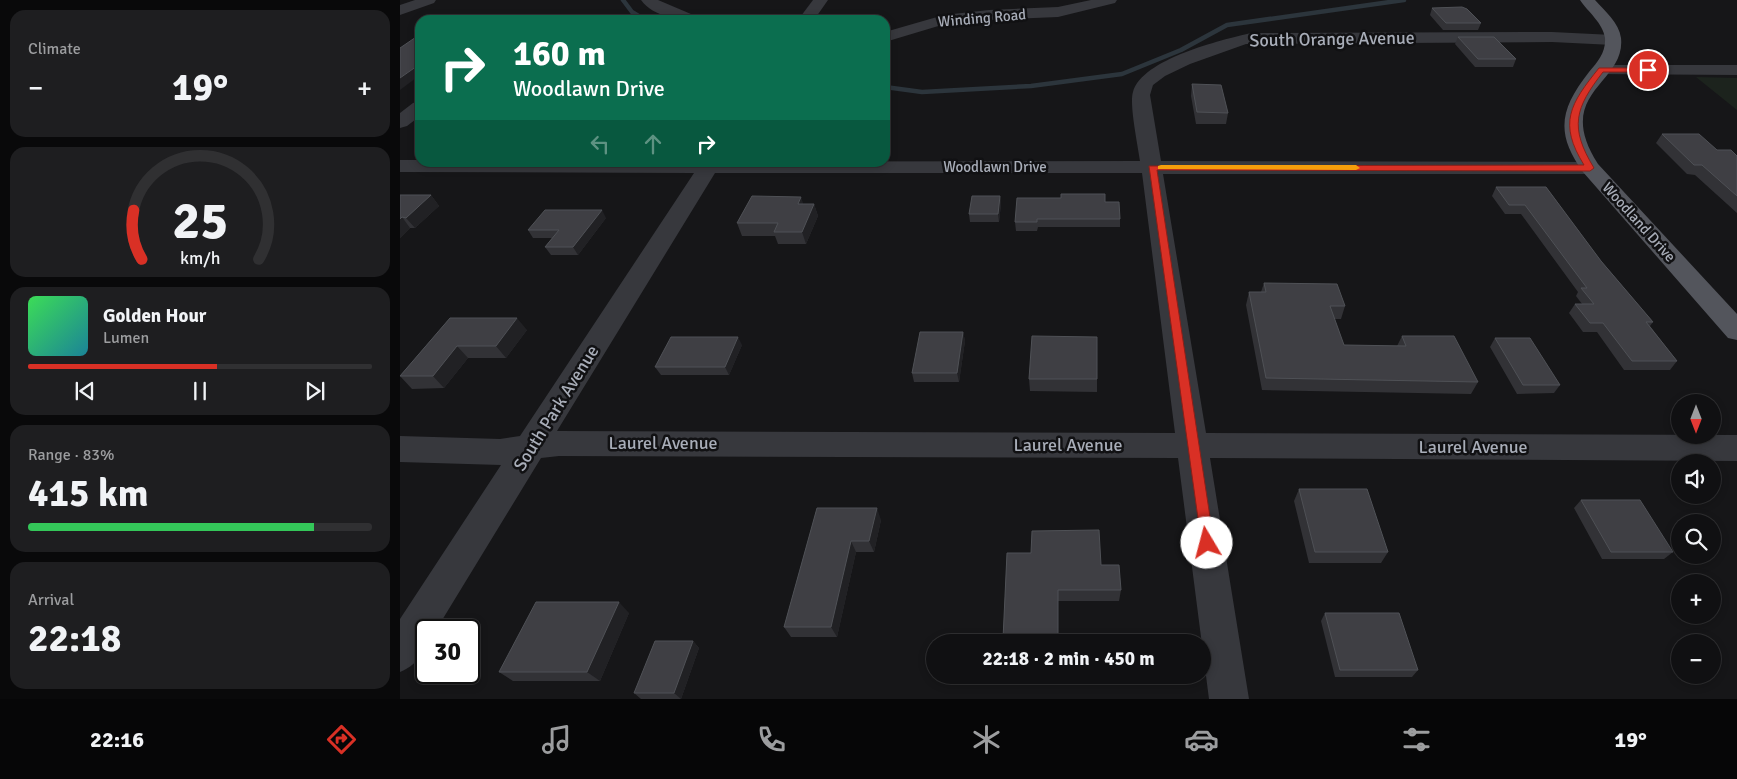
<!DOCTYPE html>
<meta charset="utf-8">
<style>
:root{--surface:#101012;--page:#1e1e20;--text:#f1f3f6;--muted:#9c9d9f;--line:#303032;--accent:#d93025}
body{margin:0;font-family:Signika,sans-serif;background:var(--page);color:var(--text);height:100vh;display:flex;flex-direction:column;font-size:19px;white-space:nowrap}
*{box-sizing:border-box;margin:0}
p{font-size:16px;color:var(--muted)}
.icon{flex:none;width:28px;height:28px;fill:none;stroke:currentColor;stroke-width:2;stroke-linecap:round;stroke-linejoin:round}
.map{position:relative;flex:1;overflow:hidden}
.details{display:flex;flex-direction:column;gap:10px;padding:10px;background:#09090a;width:400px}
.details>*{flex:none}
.guide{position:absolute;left:15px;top:15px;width:475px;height:152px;border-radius:15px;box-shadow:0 2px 8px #0003,0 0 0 1px var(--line);background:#0b6e4f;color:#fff;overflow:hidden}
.needle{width:32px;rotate:180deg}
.controls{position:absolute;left:1271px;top:394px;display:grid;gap:10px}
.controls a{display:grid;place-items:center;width:50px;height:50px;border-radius:50%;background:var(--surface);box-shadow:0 2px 8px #0003,0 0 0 1px var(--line);font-size:25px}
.speed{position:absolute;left:15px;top:619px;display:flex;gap:10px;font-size:25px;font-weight:700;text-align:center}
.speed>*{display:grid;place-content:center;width:65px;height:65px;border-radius:50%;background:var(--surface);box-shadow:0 2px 8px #0003,0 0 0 1px var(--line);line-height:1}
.speed .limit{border:2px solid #111;border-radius:8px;background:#fff;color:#111}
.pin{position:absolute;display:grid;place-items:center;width:42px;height:42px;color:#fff;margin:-21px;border:2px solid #fff;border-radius:50%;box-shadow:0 1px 5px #0007}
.me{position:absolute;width:55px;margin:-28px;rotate:352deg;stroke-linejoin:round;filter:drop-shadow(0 0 4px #0008)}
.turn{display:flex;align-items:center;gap:18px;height:105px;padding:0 15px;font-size:22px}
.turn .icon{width:65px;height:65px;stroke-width:2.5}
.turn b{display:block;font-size:35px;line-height:42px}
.lanes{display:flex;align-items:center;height:48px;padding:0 15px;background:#0003;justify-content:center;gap:25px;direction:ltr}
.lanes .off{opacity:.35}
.big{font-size:38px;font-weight:800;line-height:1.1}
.details .tile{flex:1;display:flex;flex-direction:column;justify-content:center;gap:8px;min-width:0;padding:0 18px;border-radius:15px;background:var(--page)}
.details .dial{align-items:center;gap:0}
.dial svg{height:130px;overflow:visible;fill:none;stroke:var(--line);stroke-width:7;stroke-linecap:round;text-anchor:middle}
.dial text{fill:var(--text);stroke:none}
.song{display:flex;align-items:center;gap:15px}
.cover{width:60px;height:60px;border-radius:8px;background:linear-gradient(135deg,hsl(130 70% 55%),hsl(190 70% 35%))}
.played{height:5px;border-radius:2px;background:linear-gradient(90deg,var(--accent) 55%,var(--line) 55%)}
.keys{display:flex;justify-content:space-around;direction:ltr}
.heat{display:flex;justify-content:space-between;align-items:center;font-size:28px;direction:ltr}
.charge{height:8px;border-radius:4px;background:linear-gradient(90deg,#34c759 83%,var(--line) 0)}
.trip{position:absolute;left:526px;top:634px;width:285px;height:50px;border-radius:25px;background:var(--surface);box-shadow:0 2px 8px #0003,0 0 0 1px var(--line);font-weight:800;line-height:50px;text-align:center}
.tabs{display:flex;height:80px;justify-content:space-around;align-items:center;background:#060607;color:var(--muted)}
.tabs .icon{width:35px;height:35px}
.tabs .on{color:var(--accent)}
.tabs b{font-size:22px;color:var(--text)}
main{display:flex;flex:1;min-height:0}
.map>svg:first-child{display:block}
.green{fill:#1c231d}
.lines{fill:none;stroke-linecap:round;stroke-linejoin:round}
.stream{stroke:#2c353c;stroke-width:4.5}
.minor{fill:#37383d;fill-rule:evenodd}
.major{fill:#53555c;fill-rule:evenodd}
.wall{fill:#323236}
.shaded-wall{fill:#212124}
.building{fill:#3f3f44;stroke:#4f5156}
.route{fill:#d93025;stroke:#8d1f18}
.slow{fill:#f59e0b}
.labels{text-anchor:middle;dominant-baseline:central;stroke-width:5;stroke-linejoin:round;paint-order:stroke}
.far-street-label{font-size:15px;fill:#a8adb8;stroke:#111113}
.street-label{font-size:18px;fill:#a8adb8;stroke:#111113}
</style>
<main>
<section class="details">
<div class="tile"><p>Climate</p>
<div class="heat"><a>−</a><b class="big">19°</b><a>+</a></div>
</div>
<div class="tile dial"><svg viewBox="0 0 100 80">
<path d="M14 69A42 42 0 1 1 86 69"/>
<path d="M14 69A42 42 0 0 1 9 39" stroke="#d93025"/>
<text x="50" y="56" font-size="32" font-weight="700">25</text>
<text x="50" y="72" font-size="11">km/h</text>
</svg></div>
<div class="tile">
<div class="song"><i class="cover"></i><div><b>Golden Hour</b><p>Lumen</p></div></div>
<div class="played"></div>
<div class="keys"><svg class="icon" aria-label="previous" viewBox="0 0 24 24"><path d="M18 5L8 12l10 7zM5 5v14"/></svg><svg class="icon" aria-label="pause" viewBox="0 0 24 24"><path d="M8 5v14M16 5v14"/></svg><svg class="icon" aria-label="next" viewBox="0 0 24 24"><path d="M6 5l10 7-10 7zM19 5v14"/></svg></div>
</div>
<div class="tile"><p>Range · 83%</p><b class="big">415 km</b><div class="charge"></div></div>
<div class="tile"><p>Arrival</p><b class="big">22:18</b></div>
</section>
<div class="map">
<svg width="1337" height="699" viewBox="0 0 1337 699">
<rect width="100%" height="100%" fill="#161618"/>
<path class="green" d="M 1296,77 L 1337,78 L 1337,110 Z"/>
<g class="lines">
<path class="stream" d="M 223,0 L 232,12 L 245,20
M 485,87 L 522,92 L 631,86 L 722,74 L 781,50 L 827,25 L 1004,0"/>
<path class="minor" d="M 15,0 L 36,0 L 34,3 L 0,15 L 0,5 Z
M 241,0 L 258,0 L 298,17 L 301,20 C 281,20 254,18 241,0 Z
M 413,0 L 428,0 L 414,20 L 398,20 Z
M 691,0 L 717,0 L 715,3 L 658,17 L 589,20 L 545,24 L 485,42 L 485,32 L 544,15 L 589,10 L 658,7 Z
M 1152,32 L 1213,35 L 1221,40 L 1213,45 L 1152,42 L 846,44 L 790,64 L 765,76 L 753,85 L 750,95 L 761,161 L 1190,162 L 1197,164 L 1200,168 L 1197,172 L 1190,174 L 763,174 L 806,433 L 1337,435 L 1337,461 L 810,458 L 849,699 L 809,699 L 778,458 L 159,456 L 141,458 L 36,630 L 26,630 C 26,651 19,664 0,672 L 0,619 L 101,465 L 0,462 L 0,436 L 100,439 L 120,436 L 294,173 L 0,172 L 0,160 L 20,160 L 20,162 L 740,161 C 738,146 729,104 733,92 C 742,59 821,40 851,33 ZM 315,173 L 742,173 L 775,433 L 157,431 Z
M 1201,65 L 1337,65 L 1337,75 L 1195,74 L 1192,70 L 1195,66 Z
M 20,101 L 20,116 L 7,126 L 0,128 L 0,113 L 13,103 Z"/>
<path class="major" d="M 1180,0 L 1195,0 C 1205,11 1219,23 1221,38 C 1226,84 1152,92 1198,164 L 1337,314 L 1337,340 L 1328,338 L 1183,172 C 1155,133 1160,109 1189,72 C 1198,62 1206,52 1205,38 C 1203,23 1188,12 1180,0 Z"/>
</g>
<path class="wall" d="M 1032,8 L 1081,23 L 1078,30 L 1043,30 L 1030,15 Z
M 1058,37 L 1116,59 L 1113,67 L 1075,67 L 1055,44 Z
M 792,84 L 828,113 L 826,124 L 796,124 L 791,96 Z
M 1262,134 L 1337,156 L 1337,213 L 1295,175 L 1287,174 L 1256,143 Z
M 1096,187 L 1146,187 L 1201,261 L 1253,322 L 1250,326 L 1277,361 L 1270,370 L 1224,370 L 1197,332 L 1183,332 L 1169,313 L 1175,304 L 1182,304 L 1176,296 L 1178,292 L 1121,214 L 1105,214 L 1092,196 Z
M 0,195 L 31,195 L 39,206 L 15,228 L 10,228 L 0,238 Z
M 600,196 L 601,204 L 599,222 L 570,222 L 569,214 Z
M 705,202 L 720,219 L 720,227 L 638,227 L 637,231 L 616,231 L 615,222 Z
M 403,204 L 414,204 L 418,216 L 406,244 L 378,244 L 375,236 L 342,236 L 337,223 Z
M 206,218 L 178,255 L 151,255 L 145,247 L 152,238 L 133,238 L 128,230 Z
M 864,283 L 945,306 L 941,319 L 934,319 L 944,345 L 997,346 L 1002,336 L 1078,382 L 1071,394 L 862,390 L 846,305 L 849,292 L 861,292 Z
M 50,318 L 127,330 L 106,358 L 68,358 L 44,388 L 12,389 L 0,376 Z
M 563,332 L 565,341 L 559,382 L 514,382 L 512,373 Z
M 1095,338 L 1160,385 L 1154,393 L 1117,394 L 1090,347 Z
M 342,345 L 329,375 L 261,375 L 255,367 Z
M 629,379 L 697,379 L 697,392 L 630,391 Z
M 899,489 L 988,552 L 981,563 L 909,563 L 894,501 Z
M 1181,500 L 1273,552 L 1264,559 L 1202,559 L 1174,508 Z
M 417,508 L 481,520 L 474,552 L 456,552 L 437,637 L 391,637 L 384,627 Z
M 607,553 L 701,565 L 721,590 L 719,601 L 658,601 L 658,642 L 603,642 L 603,639 Z
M 229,613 L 200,681 L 113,681 L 99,672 Z
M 925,613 L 1018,670 L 1012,677 L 935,677 L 921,621 Z
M 293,641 L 299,648 L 281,699 L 241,699 L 234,693 Z"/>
<path class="shaded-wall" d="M 20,64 L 20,75 L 0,90 L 0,78 Z
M 31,195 L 39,206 L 15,228 L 6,218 Z
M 600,196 L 601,204 L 599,222 L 598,214 Z
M 401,197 L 405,209 L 398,204 Z
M 414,204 L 418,216 L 406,244 L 402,232 Z
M 202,210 L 206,218 L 178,255 L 173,247 Z
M 2,217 L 10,228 L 0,238 L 0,219 Z
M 117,318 L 127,330 L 106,358 L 96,346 Z
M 563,332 L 565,341 L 559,382 L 557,373 Z
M 338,337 L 342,345 L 329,375 L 325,367 Z
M 57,346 L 68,358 L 44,388 L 33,376 Z
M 477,508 L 481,520 L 474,552 L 469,541 Z
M 451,541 L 456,552 L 437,637 L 431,627 Z
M 219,602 L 229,613 L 200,681 L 187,672 Z
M 293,641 L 299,648 L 281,699 L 274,693 Z"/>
<path class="building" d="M 1062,7 L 1067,9 L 1081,23 L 1046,23 L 1032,8 Z
M 19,35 L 20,64 L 0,78 L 0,48 Z
M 1058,37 L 1094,37 L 1116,59 L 1078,59 Z
M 792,84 L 821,85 L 828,113 L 797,112 Z
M 1262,134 L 1299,134 L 1317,150 L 1331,150 L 1337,156 L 1337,196 L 1302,165 L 1294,165 Z
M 1096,187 L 1146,187 L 1201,261 L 1253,322 L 1246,322 L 1277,361 L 1232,361 L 1203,323 L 1190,323 L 1175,304 L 1194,304 L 1181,288 L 1187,288 L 1125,205 L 1109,205 Z
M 661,194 L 705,194 L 705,202 L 719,202 L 720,219 L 637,219 L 637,222 L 615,222 L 617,198 L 661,198 Z
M 0,195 L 31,195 L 6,218 L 2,217 L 0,219 Z
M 352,196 L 401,197 L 398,204 L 414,204 L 402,232 L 374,232 L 378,223 L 337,223 Z
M 572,196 L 600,196 L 598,214 L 569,214 Z
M 145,210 L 202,210 L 173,247 L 145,247 L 159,230 L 128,230 Z
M 864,283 L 937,284 L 945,306 L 930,306 L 944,345 L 1006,346 L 1002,336 L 1054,336 L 1078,382 L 866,378 L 849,292 L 866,292 Z
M 50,318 L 117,318 L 96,346 L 57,346 L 33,376 L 0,376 Z
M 520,332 L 563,332 L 557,373 L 512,373 Z
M 632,336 L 697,337 L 697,379 L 629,379 Z
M 271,337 L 338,337 L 325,367 L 255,367 Z
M 1095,338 L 1130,338 L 1160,385 L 1123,385 Z
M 899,489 L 967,489 L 988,552 L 915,552 Z
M 1181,500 L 1240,500 L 1273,552 L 1211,552 Z
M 417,508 L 477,508 L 469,541 L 451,541 L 431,627 L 384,627 Z
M 699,530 L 701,565 L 719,565 L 721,590 L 658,590 L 658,639 L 603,639 L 607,553 L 631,553 L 632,531 Z
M 136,602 L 219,602 L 187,672 L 99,672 Z
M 925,613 L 999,613 L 1018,670 L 940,670 Z
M 255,641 L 293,641 L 274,693 L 234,693 Z"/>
<path class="route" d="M 1199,68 L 1248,68 L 1252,70 L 1248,72 L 1203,72 C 1175,108 1169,127 1194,168 L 1190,171 L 757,170 L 814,543 L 812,547 L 807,549 L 802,547 L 749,166 L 1184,165 C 1158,123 1170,104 1199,68 Z"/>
<path class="slow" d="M 761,165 L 956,165 L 960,168 L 956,170 L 758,169 L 758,166 Z"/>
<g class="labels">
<g class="far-street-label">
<text transform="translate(582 18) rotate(-5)">Winding Road</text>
<text x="595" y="167">Woodlawn Drive</text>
<text transform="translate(1239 222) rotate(48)">Woodland Drive</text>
</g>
<g class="street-label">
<text transform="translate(932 39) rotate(-1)">South Orange Avenue</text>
<text transform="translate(156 408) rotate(-58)">South Park Avenue</text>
<text x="263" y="443">Laurel Avenue</text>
<text x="668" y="445">Laurel Avenue</text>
<text x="1073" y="447">Laurel Avenue</text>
</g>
</g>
</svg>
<div class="controls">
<a><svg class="needle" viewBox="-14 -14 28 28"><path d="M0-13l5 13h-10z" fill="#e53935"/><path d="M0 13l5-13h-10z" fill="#9c9d9f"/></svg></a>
<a><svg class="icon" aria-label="sound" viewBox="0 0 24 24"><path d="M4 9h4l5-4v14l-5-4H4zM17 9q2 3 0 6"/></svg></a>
<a><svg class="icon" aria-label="search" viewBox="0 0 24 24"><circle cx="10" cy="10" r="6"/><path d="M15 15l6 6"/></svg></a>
<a>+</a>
<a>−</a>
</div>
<div class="speed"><div class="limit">30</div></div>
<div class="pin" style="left:1248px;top:70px;background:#d93025"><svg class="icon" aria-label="arrive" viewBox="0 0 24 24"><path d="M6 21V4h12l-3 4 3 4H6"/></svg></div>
<svg class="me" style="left:807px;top:543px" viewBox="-20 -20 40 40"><circle r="19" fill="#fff"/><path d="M0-13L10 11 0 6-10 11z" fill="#d93025"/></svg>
<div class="trip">22:18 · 2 min · 450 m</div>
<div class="guide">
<div class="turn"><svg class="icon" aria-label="right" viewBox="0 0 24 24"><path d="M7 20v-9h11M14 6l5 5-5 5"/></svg><div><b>160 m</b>Woodlawn Drive</div></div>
<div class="lanes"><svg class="icon off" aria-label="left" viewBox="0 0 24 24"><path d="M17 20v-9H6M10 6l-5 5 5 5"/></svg><svg class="icon off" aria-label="ahead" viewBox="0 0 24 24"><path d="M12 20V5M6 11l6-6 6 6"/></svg><svg class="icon" aria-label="right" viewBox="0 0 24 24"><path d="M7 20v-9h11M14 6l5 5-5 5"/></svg></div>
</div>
</div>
</main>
<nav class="tabs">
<b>22:16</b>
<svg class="icon on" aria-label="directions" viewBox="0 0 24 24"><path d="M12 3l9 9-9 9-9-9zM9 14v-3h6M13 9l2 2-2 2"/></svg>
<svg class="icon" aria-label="music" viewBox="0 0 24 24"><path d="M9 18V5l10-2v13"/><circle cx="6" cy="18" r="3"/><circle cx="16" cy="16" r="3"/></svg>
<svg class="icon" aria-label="phone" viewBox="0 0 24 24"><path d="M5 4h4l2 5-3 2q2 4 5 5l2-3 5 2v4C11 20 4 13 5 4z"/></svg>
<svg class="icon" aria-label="climate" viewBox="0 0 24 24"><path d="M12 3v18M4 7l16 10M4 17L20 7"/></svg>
<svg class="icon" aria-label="car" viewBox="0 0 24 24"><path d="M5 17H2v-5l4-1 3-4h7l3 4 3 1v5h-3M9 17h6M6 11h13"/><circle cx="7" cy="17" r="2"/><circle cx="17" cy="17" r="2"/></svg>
<svg class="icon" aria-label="filters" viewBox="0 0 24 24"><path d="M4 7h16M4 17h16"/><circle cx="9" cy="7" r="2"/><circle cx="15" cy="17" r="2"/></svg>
<b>19°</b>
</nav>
